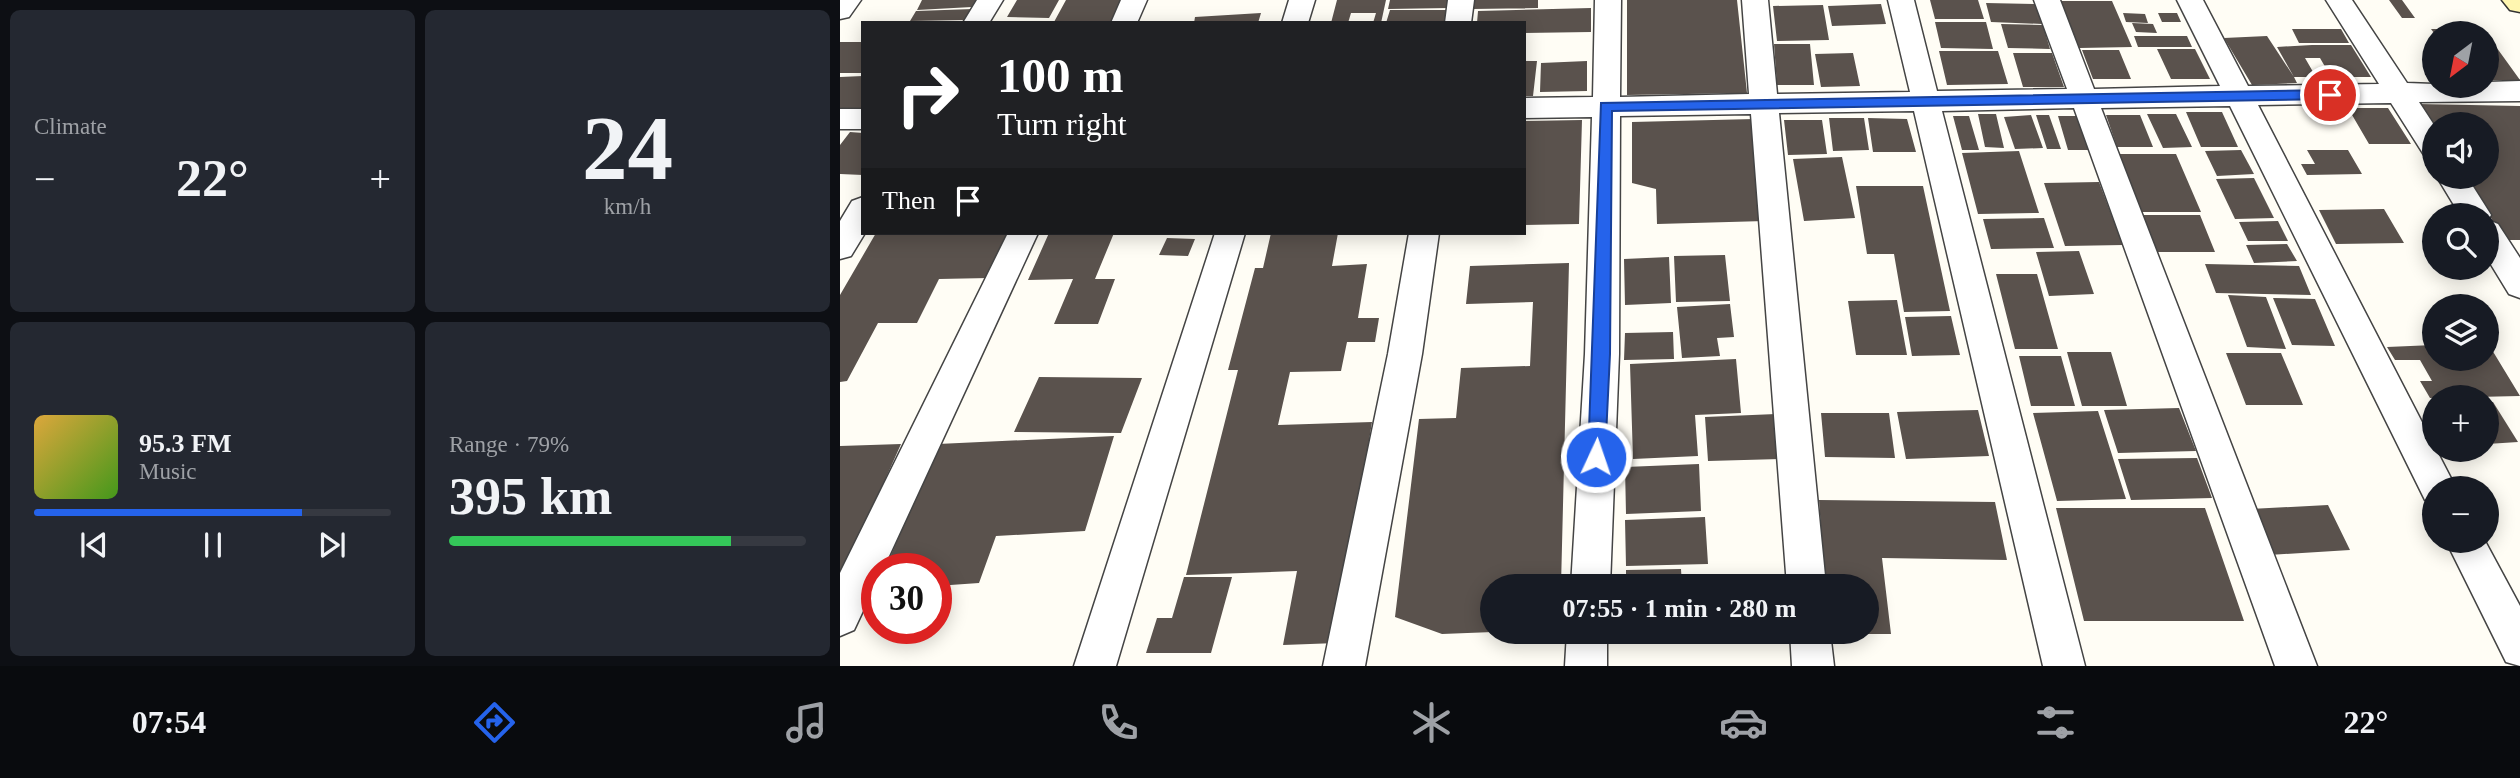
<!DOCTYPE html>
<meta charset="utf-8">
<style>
:root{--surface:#171b24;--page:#242831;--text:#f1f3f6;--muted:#9ea1a6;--line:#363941;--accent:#2563eb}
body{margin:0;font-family:"Times New Roman",serif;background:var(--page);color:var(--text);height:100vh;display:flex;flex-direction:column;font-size:26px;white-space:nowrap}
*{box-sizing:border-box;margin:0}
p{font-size:23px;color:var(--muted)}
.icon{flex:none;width:38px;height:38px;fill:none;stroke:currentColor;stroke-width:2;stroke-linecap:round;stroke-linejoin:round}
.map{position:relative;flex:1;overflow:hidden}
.panel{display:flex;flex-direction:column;gap:10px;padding:10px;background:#0d0f14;width:840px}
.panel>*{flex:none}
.guide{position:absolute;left:21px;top:21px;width:665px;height:214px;border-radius:0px;box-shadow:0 4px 18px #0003;background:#202124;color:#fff;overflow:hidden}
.needle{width:46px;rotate:212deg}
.controls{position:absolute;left:1582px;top:21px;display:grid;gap:14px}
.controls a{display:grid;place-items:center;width:77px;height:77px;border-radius:50%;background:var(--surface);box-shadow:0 4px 18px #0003;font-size:35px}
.speed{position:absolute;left:21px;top:553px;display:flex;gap:14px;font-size:35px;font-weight:700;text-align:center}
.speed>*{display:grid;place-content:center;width:91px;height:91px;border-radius:50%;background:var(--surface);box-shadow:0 4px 18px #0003;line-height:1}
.speed .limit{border:10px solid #d22;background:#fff;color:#111}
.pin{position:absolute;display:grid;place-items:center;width:60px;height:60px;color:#fff;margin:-30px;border:4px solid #fff;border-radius:50%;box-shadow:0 2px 7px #0007}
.me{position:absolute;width:77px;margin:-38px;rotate:3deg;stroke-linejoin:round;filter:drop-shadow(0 0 5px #0008)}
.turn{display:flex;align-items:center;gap:24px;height:147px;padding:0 21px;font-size:32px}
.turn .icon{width:91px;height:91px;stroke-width:2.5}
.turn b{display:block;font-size:49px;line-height:60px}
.then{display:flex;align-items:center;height:66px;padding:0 21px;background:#0003;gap:14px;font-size:26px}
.big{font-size:52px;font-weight:600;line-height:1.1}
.panel .card{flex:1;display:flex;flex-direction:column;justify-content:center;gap:10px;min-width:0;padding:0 24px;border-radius:10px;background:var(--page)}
.panel .dial{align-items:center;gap:0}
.dial b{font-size:91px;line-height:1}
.song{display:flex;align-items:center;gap:21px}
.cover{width:84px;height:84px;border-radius:10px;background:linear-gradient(135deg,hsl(40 70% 55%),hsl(100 70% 35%))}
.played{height:7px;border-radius:4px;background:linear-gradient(90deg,var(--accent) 75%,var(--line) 75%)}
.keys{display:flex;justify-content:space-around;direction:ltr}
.heat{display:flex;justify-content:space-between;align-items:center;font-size:38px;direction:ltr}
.charge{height:10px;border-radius:5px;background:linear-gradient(90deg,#34c759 79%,var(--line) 0)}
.panel .tiles{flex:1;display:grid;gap:10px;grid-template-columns:repeat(2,1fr)}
.trip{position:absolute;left:640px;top:574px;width:399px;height:70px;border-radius:35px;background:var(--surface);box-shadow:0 4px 18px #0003;font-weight:600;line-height:70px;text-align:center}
.dock{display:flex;height:112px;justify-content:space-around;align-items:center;background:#090b0e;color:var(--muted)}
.dock .icon{width:49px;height:49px}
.dock .current{color:var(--accent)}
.dock b{font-size:32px;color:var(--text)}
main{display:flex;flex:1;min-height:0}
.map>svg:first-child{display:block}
.building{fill:#5a524d}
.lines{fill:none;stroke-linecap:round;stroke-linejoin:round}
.street-casing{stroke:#444;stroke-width:3}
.secondary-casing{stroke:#333;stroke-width:3}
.street{fill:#fff;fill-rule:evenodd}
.secondary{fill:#fff6b0;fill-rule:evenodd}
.route{fill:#2563eb;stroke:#184099;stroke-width:2}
</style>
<main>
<section class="panel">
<div class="tiles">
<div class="card"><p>Climate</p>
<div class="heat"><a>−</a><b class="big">22°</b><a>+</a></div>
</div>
<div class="card dial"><b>24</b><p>km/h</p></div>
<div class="card">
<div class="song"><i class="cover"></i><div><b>95.3 FM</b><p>Music</p></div></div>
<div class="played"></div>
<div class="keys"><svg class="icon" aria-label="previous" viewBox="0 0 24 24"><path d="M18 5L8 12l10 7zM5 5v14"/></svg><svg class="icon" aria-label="pause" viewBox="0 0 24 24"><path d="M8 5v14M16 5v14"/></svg><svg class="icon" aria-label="next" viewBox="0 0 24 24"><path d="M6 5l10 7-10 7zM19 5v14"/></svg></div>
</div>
<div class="card"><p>Range · 79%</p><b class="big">395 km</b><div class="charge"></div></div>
</div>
</section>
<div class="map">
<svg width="1680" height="666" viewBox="0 0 1680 666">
<rect width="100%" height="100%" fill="#fffdf5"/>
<path class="building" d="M 82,0 L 136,0 L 132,7 L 77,10 Z
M 177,0 L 219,0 L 209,18 L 167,17 Z
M 226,0 L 283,0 L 271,22 L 214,22 Z
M 497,0 L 546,0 L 541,23 L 533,23 L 536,13 L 511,13 L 508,23 L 491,23 Z
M 550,0 L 610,0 L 609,8 L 548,9 Z
M 634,0 L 698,0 L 698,8 L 632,9 Z
M 787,0 L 897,0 L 907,93 L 787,95 Z
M 1090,0 L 1138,0 L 1144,19 L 1095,19 Z
M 1549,0 L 1562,0 L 1575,18 L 1562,18 Z
M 1221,1 L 1272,1 L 1292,47 L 1239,48 Z
M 1146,3 L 1197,4 L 1202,24 L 1151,22 Z
M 1041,4 L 1046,24 L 992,26 L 988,6 Z
M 983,5 L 989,40 L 937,41 L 933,6 Z
M 751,8 L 751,32 L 684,33 L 684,23 L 637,23 L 638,11 Z
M 133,9 L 127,20 L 70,21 L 76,11 Z
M 550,10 L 607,10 L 605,23 L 546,23 Z
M 421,13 L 418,23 L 354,23 L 355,17 Z
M 1283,13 L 1305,14 L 1308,23 L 1286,22 Z
M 1318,13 L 1337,13 L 1341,22 L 1322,22 Z
M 1095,22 L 1146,22 L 1153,49 L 1101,48 Z
M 1292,23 L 1313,24 L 1317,33 L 1296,32 Z
M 1161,24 L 1203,25 L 1210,49 L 1168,48 Z
M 1452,29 L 1501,29 L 1509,43 L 1459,43 Z
M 1591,29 L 1628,29 L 1632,33 L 1594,33 Z
M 1294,36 L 1347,36 L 1352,47 L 1298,47 Z
M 1427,36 L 1454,77 L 1457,83 L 1412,85 L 1384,38 Z
M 0,42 L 23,42 L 23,73 L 0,73 Z
M 934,44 L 970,44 L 974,85 L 937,85 Z
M 1647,44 L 1654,44 L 1680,80 L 1647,80 Z
M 1472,45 L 1511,45 L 1531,77 L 1491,77 L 1480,58 L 1465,58 L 1476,77 L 1454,77 L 1437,47 Z
M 1317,49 L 1355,49 L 1370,79 L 1331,79 Z
M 1242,50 L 1279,50 L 1291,79 L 1253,79 Z
M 1099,51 L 1158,51 L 1168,84 L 1107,85 Z
M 1013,53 L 1020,86 L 981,87 L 975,54 Z
M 1173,53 L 1212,53 L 1224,87 L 1183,87 Z
M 684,61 L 697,61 L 693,96 L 684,96 Z
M 747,61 L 747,91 L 700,92 L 701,63 Z
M 23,76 L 23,108 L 0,108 L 0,77 Z
M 1579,104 L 1680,106 L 1680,240 L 1665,240 L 1625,177 L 1647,177 L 1647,124 L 1594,124 L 1594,128 Z
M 1508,108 L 1548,108 L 1571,144 L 1529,144 Z
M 1346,112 L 1382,112 L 1398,147 L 1361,147 Z
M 1138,114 L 1156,114 L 1164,148 L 1145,147 Z
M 1307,114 L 1336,114 L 1352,147 L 1323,148 Z
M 1191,115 L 1203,148 L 1175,149 L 1164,117 Z
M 1196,115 L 1209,115 L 1221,149 L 1207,149 Z
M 1266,115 L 1300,115 L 1313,147 L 1277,147 Z
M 1113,116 L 1129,116 L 1139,150 L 1122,150 Z
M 1218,116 L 1238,116 L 1249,150 L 1228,150 Z
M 989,118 L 1024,118 L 1029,150 L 993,151 Z
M 1028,118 L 1067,119 L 1076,152 L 1033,152 Z
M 914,119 L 925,221 L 817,224 L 816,189 L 792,183 L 792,122 Z
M 742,120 L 739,224 L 684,225 L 684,121 Z
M 944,120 L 982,120 L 987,154 L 948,155 Z
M 10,132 L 23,133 L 23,175 L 0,174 L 0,145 Z
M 1401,150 L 1414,174 L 1377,176 L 1365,151 Z
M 1467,150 L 1508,150 L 1522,174 L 1467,175 L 1461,164 L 1475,164 Z
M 1179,151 L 1199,213 L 1138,214 L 1122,153 Z
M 1276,154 L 1336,154 L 1361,212 L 1298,212 Z
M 1002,157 L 1015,218 L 964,221 L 953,159 Z
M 1414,178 L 1434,218 L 1395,219 L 1376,179 Z
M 1259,182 L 1283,245 L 1225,246 L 1204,183 Z
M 1016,186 L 1083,186 L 1110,311 L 1064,312 L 1054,254 L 1027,254 Z
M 1544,209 L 1564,243 L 1496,244 L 1479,210 Z
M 1297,215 L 1360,215 L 1375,252 L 1310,252 Z
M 1204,218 L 1214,248 L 1151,249 L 1143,219 Z
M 1438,221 L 1448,241 L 1408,241 L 1399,222 Z
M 36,233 L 171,233 L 149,278 L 99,279 L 77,323 L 38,323 L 7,381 L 0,382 L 0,295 Z
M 209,233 L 274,233 L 255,279 L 275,279 L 258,324 L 214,324 L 233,279 L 188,280 Z
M 431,233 L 498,233 L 492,266 L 527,264 L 518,318 L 539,318 L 535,342 L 507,342 L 501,371 L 450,372 L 438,425 L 532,422 L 497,643 L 443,645 L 457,571 L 346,575 L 398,370 L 388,370 L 415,268 L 423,268 Z
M 327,238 L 355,239 L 348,256 L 319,255 Z
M 1447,244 L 1457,261 L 1414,263 L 1406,245 Z
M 1239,251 L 1254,294 L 1209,296 L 1196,252 Z
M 885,255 L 890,301 L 836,302 L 834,256 Z
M 829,257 L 831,303 L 785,305 L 784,259 Z
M 729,263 L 721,586 L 653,586 L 653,632 L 602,634 L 555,617 L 579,419 L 616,418 L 621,368 L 690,366 L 693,302 L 626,304 L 630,266 Z
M 1365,264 L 1459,266 L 1471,295 L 1376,293 Z
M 1156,274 L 1197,274 L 1218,349 L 1175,349 Z
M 1388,295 L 1426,297 L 1446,349 L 1407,347 Z
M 1433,298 L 1475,299 L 1495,346 L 1452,345 Z
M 1057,300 L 1067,355 L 1016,355 L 1008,301 Z
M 890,304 L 894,337 L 877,338 L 880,356 L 842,358 L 837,307 Z
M 1111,316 L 1120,355 L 1072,356 L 1065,317 Z
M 833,332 L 834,359 L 784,360 L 785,333 Z
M 1594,345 L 1594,359 L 1647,359 L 1647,345 L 1649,345 L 1680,396 L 1590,398 L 1580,381 L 1592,381 L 1580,360 L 1555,360 L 1547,347 Z
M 1227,352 L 1271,352 L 1287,406 L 1242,406 Z
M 1386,353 L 1441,353 L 1463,405 L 1406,405 Z
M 1179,356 L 1221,356 L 1235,406 L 1191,406 Z
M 896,359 L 901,413 L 855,415 L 858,456 L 793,459 L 790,364 Z
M 199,377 L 302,378 L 281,433 L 174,432 Z
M 1647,402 L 1653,402 L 1678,442 L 1647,444 Z
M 1339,408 L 1356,451 L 1278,453 L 1264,410 Z
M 1138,410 L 1149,456 L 1066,459 L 1057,412 Z
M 1258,411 L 1286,499 L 1217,501 L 1193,413 Z
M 981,413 L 1049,413 L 1055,458 L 985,457 Z
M 936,414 L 941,459 L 868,461 L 865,417 Z
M 274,436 L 245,531 L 156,536 L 139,583 L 96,586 L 96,569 L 45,569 L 98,444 Z
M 61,444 L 0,581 L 0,446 Z
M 1357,458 L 1372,498 L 1291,500 L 1278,459 Z
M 859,464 L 861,511 L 786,514 L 785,467 Z
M 979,500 L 1155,502 L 1167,560 L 1042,558 L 1051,634 L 1027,634 L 1027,586 L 985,586 Z
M 1488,505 L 1510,550 L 1429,555 L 1410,509 Z
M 1216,508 L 1365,508 L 1404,621 L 1244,621 Z
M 865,517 L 868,564 L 786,566 L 785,520 Z
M 841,569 L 842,586 L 786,586 L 786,570 Z
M 344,577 L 392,577 L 371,653 L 306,653 L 317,618 L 332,618 Z
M 785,632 L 843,632 L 843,637 L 785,638 Z"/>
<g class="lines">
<g class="street-casing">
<path id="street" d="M 0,0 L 21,0 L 9,17 L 0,19 Z
M 137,0 L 163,0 L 149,23 L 123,23 Z
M 281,0 L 307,0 L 297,23 L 271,23 Z
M 449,0 L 475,0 L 468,23 L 442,23 Z
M 608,0 L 634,0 L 631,23 L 605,23 Z
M 755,0 L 781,0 L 780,97 L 909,94 L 902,0 L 928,0 L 937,94 L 1070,92 L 1048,0 L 1074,0 L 1097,91 L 1227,89 L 1194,0 L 1220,0 L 1254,89 L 1380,86 L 1337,0 L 1363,0 L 1408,86 L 1539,84 L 1486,0 L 1512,0 L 1567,83 L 1647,86 L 1647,82 L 1680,81 L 1680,101 L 1579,102 L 1594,125 L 1594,159 L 1584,155 L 1551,103 L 1418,105 L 1616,488 L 1594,488 L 1594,504 L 1585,500 L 1390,106 L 1261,108 L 1477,666 L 1435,666 L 1234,108 L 1102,111 L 1245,666 L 1203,666 L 1074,111 L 939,113 L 986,586 L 947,586 L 911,114 L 780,116 L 779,354 L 770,586 L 731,586 L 745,354 L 752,117 L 684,118 L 684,98 L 753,97 Z
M 0,109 L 23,109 L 23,129 L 0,129 Z
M 1597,177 L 1627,177 L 1651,215 L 1648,220 L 1658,224 L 1680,258 L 1680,298 L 1669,294 L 1647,258 L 1647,215 L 1620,215 Z
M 23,197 L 25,233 L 11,256 L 0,259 L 0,221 L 12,201 Z
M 168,233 L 198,233 L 43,569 L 37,569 L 37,581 L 14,630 L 0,636 L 0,573 Z
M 375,233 L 405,233 L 276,666 L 234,666 Z
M 569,233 L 599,233 L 582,354 L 525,666 L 483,666 L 548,354 Z
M 1606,541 L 1645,541 L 1680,606 L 1680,666 L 1666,662 Z
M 727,632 L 767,632 L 767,666 L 725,666 Z
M 950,632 L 990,632 L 994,666 L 952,666 Z"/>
</g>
<g class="secondary-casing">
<path id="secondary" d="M 1662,0 L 1680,0 L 1680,12 L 1670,10 Z"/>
</g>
<use href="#street" class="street"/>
<use href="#secondary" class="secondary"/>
</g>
<path class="route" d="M 1490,90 L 1497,95 L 1490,99 L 772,111 L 770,354 L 765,457 L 756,465 L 750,463 L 748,457 L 761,103 Z"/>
</svg>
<div class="controls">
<a><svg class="needle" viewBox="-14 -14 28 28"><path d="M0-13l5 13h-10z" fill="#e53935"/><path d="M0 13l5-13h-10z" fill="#9ea1a6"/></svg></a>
<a><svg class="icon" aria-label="sound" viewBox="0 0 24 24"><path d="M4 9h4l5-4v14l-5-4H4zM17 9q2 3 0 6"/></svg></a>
<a><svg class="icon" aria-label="search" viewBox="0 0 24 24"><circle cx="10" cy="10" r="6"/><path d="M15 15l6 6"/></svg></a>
<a><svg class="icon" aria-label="layers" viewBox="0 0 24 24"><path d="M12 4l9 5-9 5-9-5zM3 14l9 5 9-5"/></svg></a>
<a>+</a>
<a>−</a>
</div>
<div class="speed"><div class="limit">30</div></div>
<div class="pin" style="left:1490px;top:95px;background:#d93025"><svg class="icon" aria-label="arrive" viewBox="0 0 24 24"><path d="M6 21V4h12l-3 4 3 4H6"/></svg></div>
<svg class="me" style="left:756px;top:457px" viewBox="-20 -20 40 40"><circle r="17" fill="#2563eb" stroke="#fff" stroke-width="3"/><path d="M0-11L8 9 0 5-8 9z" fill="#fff"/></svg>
<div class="trip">07:55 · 1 min · 280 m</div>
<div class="guide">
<div class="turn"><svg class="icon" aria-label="right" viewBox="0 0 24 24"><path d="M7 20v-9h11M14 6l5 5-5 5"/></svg><div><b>100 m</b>Turn right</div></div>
<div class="then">Then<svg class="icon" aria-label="arrive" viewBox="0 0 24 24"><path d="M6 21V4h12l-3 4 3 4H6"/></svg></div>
</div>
</div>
</main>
<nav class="dock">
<b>07:54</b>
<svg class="icon current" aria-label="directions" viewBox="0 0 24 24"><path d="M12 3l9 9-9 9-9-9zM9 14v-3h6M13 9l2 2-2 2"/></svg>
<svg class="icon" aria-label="music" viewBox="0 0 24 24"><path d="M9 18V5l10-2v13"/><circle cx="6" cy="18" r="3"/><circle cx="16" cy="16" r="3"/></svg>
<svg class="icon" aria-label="phone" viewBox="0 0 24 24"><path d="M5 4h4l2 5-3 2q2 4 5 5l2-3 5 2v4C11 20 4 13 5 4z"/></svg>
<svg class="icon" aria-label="climate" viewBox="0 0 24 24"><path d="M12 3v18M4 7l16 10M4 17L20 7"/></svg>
<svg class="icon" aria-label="car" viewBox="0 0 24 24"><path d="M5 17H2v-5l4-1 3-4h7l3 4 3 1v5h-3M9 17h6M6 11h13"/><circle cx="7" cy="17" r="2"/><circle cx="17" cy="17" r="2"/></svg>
<svg class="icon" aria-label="filters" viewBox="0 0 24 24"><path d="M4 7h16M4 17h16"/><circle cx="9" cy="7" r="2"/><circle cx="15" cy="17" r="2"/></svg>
<b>22°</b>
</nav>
